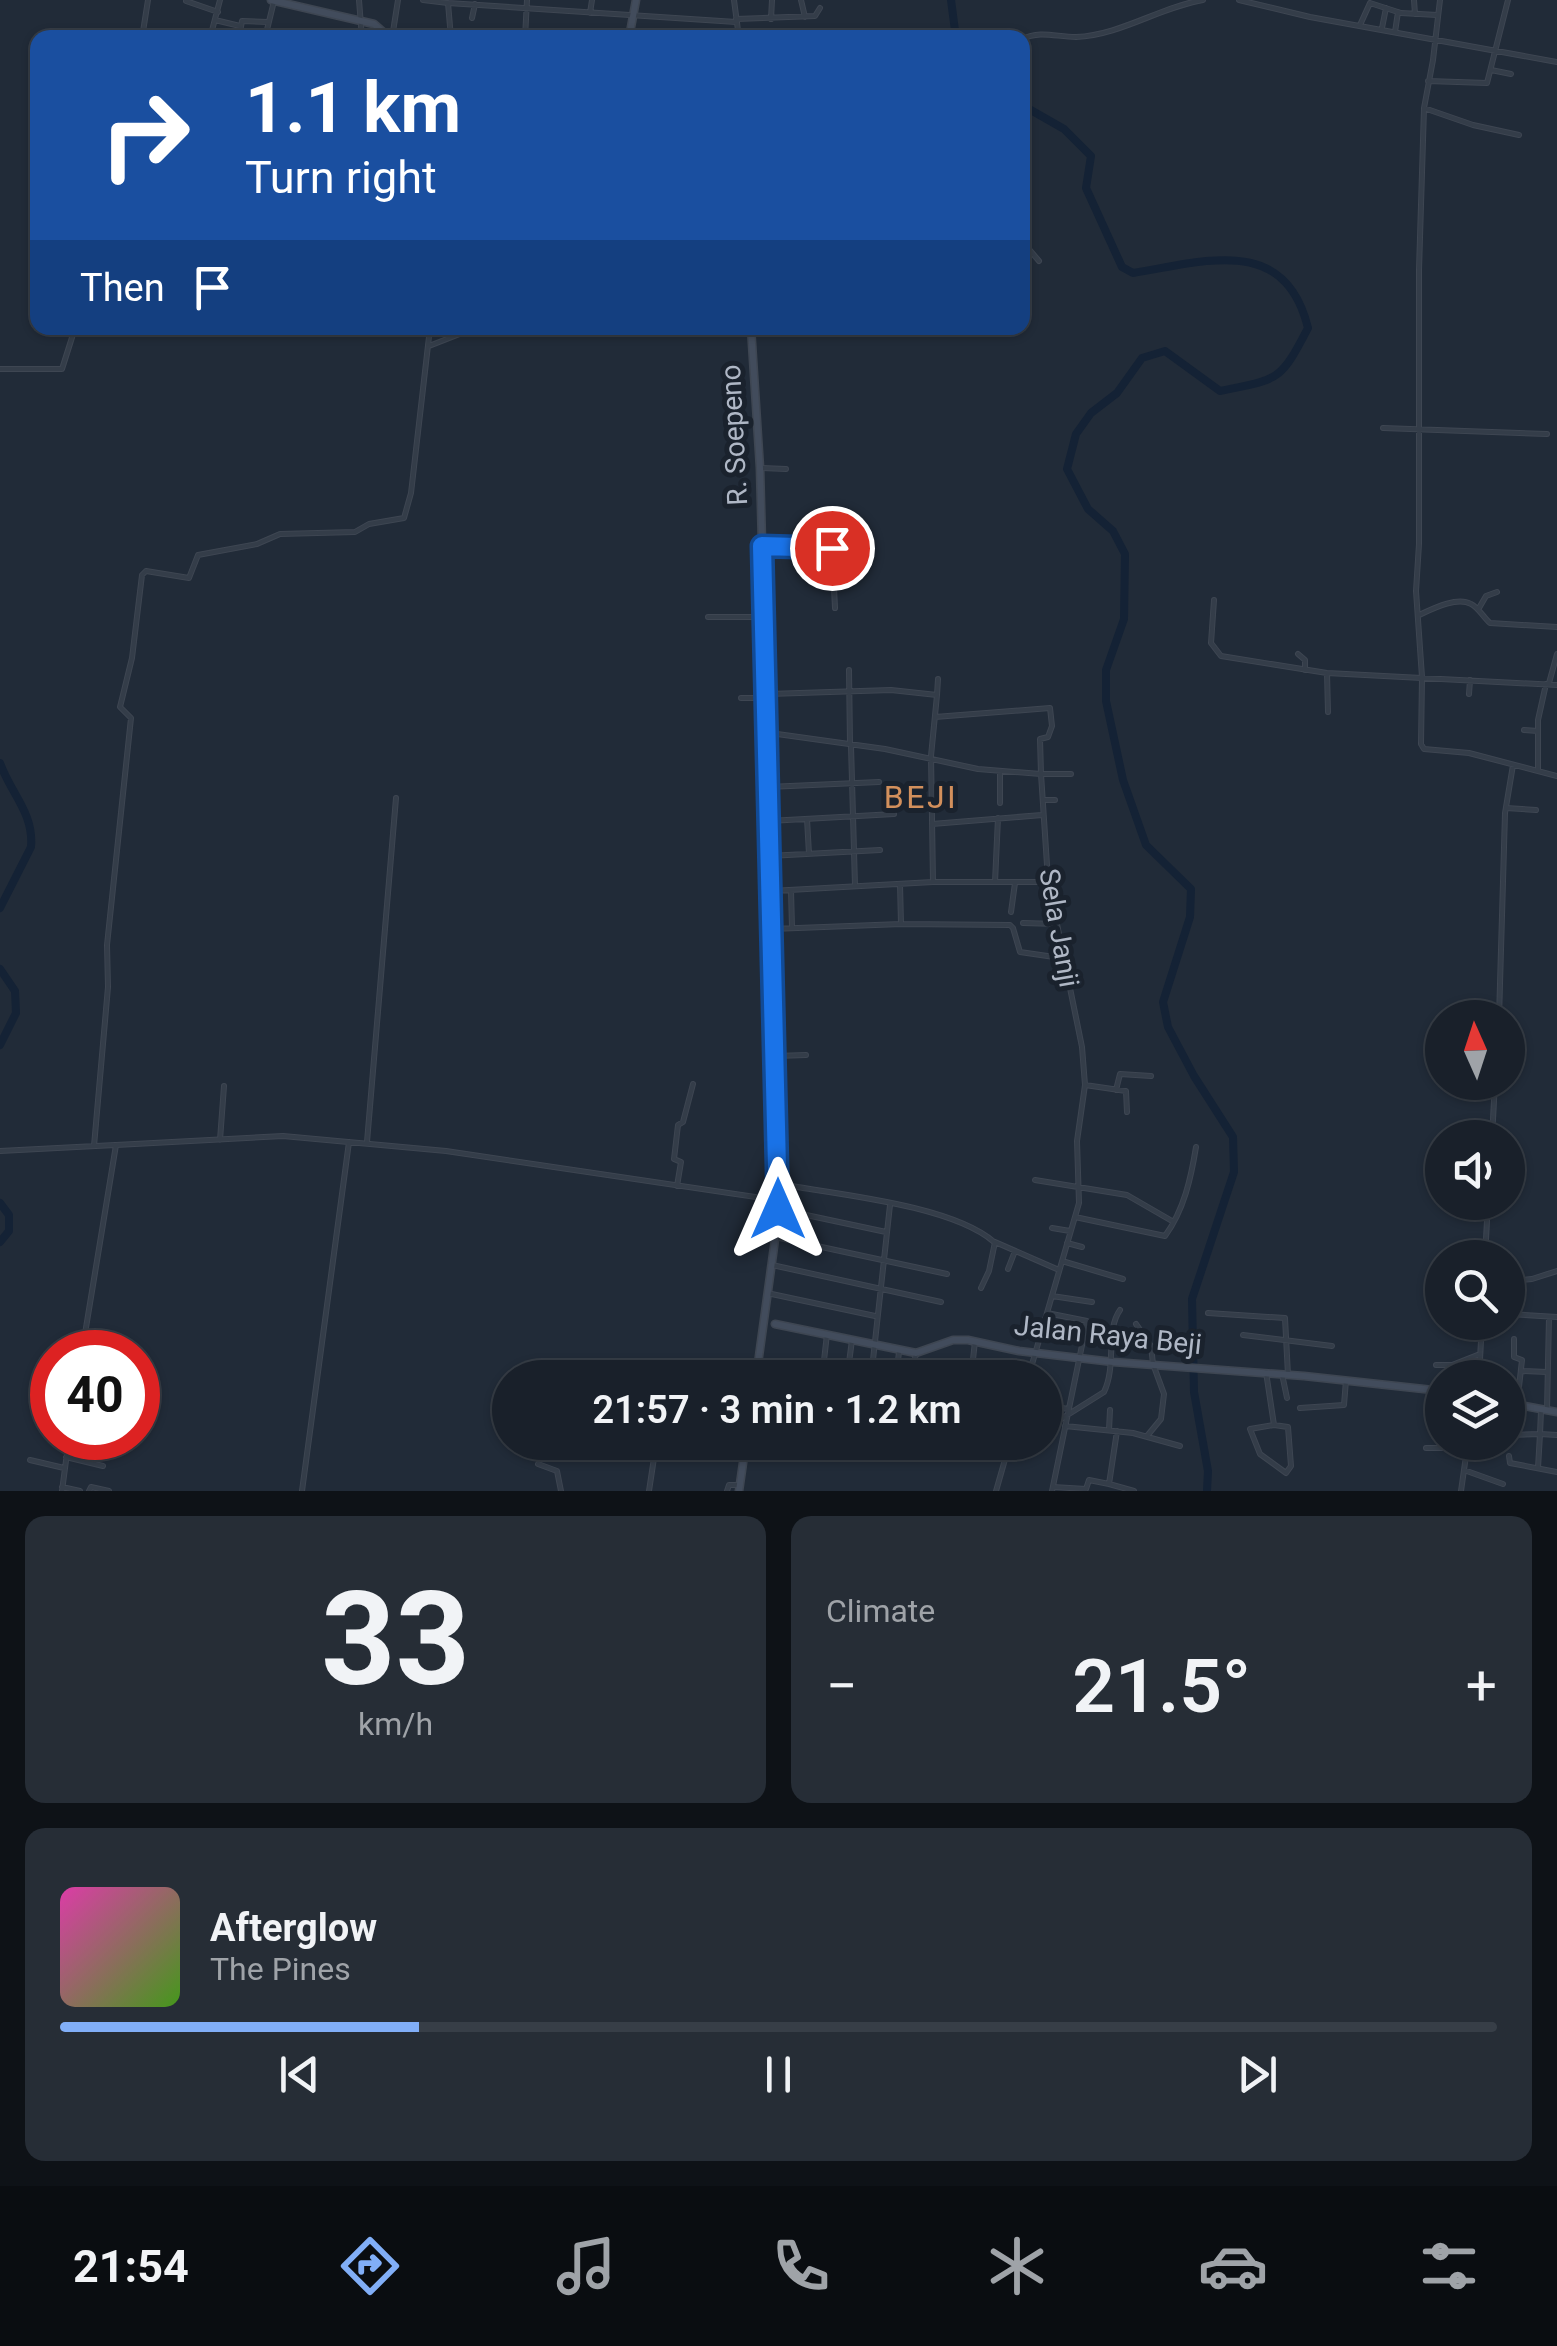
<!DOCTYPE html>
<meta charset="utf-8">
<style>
:root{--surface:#19202a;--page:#262d36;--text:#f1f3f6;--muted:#9fa3a8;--line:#373e47;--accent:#81aef7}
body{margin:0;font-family:Roboto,sans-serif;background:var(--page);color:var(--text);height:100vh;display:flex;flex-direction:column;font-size:38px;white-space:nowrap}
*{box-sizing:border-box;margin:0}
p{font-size:32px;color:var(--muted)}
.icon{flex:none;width:55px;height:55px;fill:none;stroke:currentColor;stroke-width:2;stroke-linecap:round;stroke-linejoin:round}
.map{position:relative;height:1491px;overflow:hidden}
.sheet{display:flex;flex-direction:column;gap:25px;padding:25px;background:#0e1217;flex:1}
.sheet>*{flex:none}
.banner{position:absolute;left:30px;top:30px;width:1000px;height:305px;border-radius:20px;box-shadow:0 2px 8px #0004,0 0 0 2px var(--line);background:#1a4fa0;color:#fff;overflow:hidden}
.needle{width:65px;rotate:357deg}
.tools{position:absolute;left:1425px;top:1000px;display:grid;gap:20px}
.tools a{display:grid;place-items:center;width:100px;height:100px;border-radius:50%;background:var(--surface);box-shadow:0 2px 8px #0004,0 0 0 2px var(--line);font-size:50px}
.speed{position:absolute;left:30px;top:1330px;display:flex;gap:20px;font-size:50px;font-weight:700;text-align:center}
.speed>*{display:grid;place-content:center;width:130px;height:130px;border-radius:50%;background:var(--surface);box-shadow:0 2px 8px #0004,0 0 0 2px var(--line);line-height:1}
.speed .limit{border:15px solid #d22;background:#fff;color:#111}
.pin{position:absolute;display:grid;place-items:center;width:85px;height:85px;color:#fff;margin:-42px;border:5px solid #fff;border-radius:50%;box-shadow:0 2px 10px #0007}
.me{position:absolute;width:110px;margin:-55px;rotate:0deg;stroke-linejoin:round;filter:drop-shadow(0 0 8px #0008)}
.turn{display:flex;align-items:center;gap:35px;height:210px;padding:0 50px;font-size:45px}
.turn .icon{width:130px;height:130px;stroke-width:2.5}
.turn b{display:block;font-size:70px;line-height:85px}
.then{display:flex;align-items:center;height:95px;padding:0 50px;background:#0003;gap:20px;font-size:38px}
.big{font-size:75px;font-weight:600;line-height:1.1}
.sheet .widget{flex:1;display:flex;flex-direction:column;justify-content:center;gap:15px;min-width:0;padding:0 35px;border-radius:20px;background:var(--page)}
.sheet .dial{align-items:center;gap:0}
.dial b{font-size:130px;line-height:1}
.song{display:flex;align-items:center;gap:30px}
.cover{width:120px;height:120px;border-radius:15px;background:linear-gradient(135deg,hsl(320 70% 55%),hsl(100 70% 35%))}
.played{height:10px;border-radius:5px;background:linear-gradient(90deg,var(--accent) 25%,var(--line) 25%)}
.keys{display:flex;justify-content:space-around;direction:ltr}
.heat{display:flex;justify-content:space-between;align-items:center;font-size:55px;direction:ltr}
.sheet .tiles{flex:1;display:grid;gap:25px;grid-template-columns:1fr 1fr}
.widget:last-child{grid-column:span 2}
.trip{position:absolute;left:492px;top:1360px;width:570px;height:100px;border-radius:50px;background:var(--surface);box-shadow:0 2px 8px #0004,0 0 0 2px var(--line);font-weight:600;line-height:100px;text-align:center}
.tabs{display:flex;height:160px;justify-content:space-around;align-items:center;background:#0a0d11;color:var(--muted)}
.tabs .icon{width:70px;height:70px}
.tabs .selected{color:var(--accent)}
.tabs b{font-size:45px;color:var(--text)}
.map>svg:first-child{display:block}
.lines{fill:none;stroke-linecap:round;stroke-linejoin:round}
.river{stroke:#142235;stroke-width:8}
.street-casing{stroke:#3e4652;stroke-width:6}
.secondary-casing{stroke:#3e4652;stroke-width:9}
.street{stroke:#343d49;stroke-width:4}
.secondary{stroke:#424c5c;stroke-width:6}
.route-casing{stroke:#114b97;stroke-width:25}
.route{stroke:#1a73e8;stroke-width:18}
.labels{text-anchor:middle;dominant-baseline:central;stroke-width:10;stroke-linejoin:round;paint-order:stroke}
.street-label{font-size:28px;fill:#afb7c5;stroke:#1a222d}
.quarter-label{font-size:32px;letter-spacing:2.5px;fill:#d3905c;stroke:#1a222d}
</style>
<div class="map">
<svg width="1557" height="1491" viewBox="0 0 1557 1491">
<rect width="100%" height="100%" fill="#212b38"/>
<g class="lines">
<path class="river" d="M 951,0 L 956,38
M 1022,105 L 1064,129 L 1091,156 L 1086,188 L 1122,267 L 1133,273 C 1203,262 1285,233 1308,328 C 1280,382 1279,379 1220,391 L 1165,351 L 1142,358 L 1117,393 L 1091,413 L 1076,434 L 1067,469 L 1088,509 L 1113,531 L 1125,554 L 1124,619 L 1106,670 L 1106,701 L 1123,780 L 1146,845 L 1191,889 L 1190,917 L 1163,1002 L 1168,1027 L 1194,1076 L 1233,1137 L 1234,1172 L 1192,1299 L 1194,1392 L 1208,1471 L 1207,1491
M 0,763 C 11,794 34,813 31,847 L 0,908
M 0,969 L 15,991 L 16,1013 L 0,1045
M 0,1203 L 9,1215 L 9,1231 L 0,1242"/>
<g class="street-casing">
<path id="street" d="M 359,0 L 362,38
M 423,0 L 448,3 L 451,38
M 734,0 L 739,38
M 801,0 L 805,17
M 1239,0 L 1310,17 L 1557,62
M 1414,0 L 1415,14
M 1440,0 L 1433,60 L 1424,108 L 1419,270 L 1419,544 L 1416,591 L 1422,677 L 1421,744 L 1424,749 L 1469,753 L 1557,776
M 186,1 L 218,12
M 448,3 L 736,22
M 590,13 L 592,0
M 472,18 L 475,4
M 736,19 L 815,16 L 820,8
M 771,19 L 772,0
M 215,20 L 240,26
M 1360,25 L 1370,3 L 1401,13 L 1437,15
M 1382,28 L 1386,8
M 1395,32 L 1398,12
M 142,38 L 148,0
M 210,38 L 220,0
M 239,38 L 242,21 L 268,22
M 265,38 L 274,1
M 392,38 L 398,0
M 525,38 L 527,0
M 1022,39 C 1041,30 1056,37 1076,37 C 1121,35 1160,7 1203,0
M 1491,70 L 1511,74
M 1428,81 L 1487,83 L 1508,0
M 1424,108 L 1473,125 L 1519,135
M 1022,241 L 1039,261
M 429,346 L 475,328
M 0,369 L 62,369 L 75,328
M 1383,428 L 1547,434
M 760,468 L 786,469
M 762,545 L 832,548 L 835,608
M 1214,600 L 1211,643 L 1221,656 L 1327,673 L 1557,685
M 1479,608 L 1486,596 L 1497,592
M 1419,615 C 1432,609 1457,596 1471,604 C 1478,607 1484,618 1490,623 L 1557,627
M 708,617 L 763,617
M 1298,654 L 1305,660 L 1305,670
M 849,670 L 850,744
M 1327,673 L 1328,712
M 1549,683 L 1557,654
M 769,694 L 891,690 L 937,695 L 931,756 L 933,882
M 1469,694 L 1470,680
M 937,695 L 938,679
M 741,698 L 765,698
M 935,717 L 1050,708 L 1052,726 L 1048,737 L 1040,739 L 1041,774 L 1071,774
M 1524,730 L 1538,731
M 770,733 L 885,749 L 978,769 L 1041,774 L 1048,880 L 1082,1047 L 1085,1085 L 1077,1141 L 1079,1203 L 1028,1378
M 851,746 L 855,886
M 1538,771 L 1538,720 L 1546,684
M 1000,772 L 1000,803
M 768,787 L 879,782
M 1043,800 L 1055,800
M 1506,808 L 1536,810
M 807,819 L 809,854
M 769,821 L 894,814
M 932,824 L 1042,815
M 769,856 L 880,850
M 995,882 L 998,818
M 900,884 L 901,924
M 791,890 L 792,928
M 771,891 L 933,882 L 1049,882
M 1011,912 L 1015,883
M 1023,923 L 1057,924
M 772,929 L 901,924 L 1010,925 L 1013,928 L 1020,952 L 1061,958
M 1499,1018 L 1505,813 L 1513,765
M 776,1056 L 806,1055
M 1085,1085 L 1126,1091 L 1127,1112
M 1116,1090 L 1120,1074 L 1151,1076
M 1492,1138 L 1495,1082
M 220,1140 L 224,1086
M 367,1142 L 396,798
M 94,1146 L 108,987 L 107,945 L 131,718 L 120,707 L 132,658 L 142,575 L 146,571 L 189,578 L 198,555 L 257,544 L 280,534 L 355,532 L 369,524 L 404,518 L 411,493 L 430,328
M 0,1151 L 115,1145
M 1035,1180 L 1127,1195 L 1172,1221
M 779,1184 C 835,1194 952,1205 994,1242
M 677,1186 L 681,1162 L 674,1159 L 678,1125 L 683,1122 L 693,1084
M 778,1209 L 886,1232
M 1075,1217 L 1165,1236 C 1184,1210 1191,1178 1196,1147
M 1052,1228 L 1070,1231
M 775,1237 L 947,1274
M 1067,1243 L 1082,1247
M 1485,1258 L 1488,1202
M 1062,1261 L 1123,1279
M 772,1265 L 941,1302
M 1008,1269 L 1015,1251
M 1508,1281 L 1532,1279 L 1557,1271
M 981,1288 L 989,1271 L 995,1242 L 1059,1270
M 767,1293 L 875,1316
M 1052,1296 L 1092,1302
M 1047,1313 L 1087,1321 L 1052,1491
M 1208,1313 L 1285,1318 L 1288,1375
M 1508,1314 L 1557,1317
M 1136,1324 L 1151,1346 L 1153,1364 L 1164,1394 L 1161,1419 L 1147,1436
M 1243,1335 L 1332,1346
M 1514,1339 L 1514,1357 L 1522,1360 L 1517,1405
M 82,1352 L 116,1145 L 283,1136 L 446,1151 L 776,1200
M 684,1365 L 756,1375
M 1436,1365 L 1452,1365 L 1480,1354
M 1522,1371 L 1547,1372
M 1266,1372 L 1274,1425 L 1250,1429 L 1260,1454 L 1286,1473 L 1291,1466 L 1288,1427 L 1274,1425
M 1455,1372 L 1493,1378
M 1282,1374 L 1287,1398
M 912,1375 L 916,1353
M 822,1378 L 827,1334
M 847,1378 L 852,1340
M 871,1378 L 890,1205
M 896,1378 L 899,1352
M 971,1378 L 975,1341
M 1479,1378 L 1482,1322
M 1045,1405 L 1068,1409
M 1300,1408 L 1344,1405 L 1346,1380
M 1547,1410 L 1549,1317
M 1065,1426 L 1133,1433 L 1180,1446
M 1045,1429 L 1104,1392 C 1117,1365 1105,1331 1120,1310
M 1109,1430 L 1110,1410
M 1117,1431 L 1109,1484 L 1134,1491
M 1508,1435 L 1540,1434 L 1541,1411
M 1426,1448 L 1467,1448
M 1509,1456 L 1510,1463 L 1557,1472
M 66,1457 L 103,1466
M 30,1460 L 64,1468
M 538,1464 L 557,1471 L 561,1491
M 1538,1468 L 1540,1434 L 1557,1435
M 1464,1470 L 1503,1484
M 62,1487 L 80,1491
M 1053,1487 L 1086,1489 L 1089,1480 L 1109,1484
M 62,1491 L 69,1438
M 89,1491 L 91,1487 L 109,1491
M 302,1491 L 349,1142
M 649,1491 L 654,1458
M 727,1491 L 729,1485 L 740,1485
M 996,1491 L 1010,1442
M 1461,1491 L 1468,1442"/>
</g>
<g class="secondary-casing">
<path id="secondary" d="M 271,0 L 374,24 L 390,38
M 629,38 L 636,0
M 751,328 L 760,468 L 779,1184 L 777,1225 L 756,1378
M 775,1324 L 916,1353 L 953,1340 L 968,1340 L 1019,1351 L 1113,1362 L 1304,1376 L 1442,1391
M 1508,1403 L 1557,1412
M 739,1491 L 746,1442"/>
</g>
<use href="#street" class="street"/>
<use href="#secondary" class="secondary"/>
</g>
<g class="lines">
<g class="route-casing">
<path id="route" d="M 778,1209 L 762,546 L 832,548"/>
</g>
<use href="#route" class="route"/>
</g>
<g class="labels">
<g class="street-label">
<text transform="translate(734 435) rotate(-93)">R. Soepeno</text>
<text transform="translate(1059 928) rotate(80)">Sela Janji</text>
<text transform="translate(1108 1335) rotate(6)">Jalan Raya Beji</text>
</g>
<g class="quarter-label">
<text x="921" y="797">BEJI</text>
</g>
</g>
</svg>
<div class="tools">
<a><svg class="needle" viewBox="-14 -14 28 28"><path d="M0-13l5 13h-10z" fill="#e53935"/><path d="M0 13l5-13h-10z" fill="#9fa3a8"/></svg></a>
<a><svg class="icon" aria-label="sound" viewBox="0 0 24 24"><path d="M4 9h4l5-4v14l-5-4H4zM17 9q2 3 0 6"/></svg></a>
<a><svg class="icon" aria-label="search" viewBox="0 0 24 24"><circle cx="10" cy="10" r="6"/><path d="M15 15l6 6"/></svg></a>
<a><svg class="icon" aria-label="layers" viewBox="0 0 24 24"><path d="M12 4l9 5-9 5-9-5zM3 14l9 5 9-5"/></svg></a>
</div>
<div class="speed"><div class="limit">40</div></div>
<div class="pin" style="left:832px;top:548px;background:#d93025"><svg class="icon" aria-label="arrive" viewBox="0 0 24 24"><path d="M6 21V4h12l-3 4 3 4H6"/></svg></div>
<svg class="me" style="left:778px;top:1209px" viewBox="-20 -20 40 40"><path d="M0-17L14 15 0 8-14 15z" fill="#1a73e8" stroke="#fff" stroke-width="4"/></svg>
<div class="trip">21:57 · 3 min · 1.2 km</div>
<div class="banner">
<div class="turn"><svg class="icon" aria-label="right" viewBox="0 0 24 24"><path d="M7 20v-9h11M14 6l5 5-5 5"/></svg><div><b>1.1 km</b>Turn right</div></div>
<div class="then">Then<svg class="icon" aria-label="arrive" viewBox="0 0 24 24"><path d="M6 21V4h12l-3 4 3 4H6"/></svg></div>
</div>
</div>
<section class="sheet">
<div class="tiles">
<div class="widget dial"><b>33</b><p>km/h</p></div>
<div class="widget"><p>Climate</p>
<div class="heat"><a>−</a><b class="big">21.5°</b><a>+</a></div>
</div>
<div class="widget">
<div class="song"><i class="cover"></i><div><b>Afterglow</b><p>The Pines</p></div></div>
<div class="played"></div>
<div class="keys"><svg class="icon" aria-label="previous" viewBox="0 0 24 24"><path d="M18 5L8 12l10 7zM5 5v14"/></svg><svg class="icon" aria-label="pause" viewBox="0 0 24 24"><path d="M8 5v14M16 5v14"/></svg><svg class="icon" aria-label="next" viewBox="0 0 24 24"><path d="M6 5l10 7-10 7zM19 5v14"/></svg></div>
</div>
</div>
</section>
<nav class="tabs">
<b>21:54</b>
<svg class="icon selected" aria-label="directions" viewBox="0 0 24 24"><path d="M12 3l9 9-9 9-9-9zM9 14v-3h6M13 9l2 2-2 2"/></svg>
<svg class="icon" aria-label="music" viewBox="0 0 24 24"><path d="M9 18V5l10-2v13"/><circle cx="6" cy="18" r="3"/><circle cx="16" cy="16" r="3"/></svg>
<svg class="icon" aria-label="phone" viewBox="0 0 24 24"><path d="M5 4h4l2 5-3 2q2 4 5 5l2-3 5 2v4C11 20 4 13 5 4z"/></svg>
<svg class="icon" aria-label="climate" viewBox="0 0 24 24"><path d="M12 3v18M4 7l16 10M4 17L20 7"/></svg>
<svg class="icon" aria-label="car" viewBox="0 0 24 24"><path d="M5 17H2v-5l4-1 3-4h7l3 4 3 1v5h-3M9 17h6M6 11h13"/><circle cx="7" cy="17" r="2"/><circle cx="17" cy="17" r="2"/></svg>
<svg class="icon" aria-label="filters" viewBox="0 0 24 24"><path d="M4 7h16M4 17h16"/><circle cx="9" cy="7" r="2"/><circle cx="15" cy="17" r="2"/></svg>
</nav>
